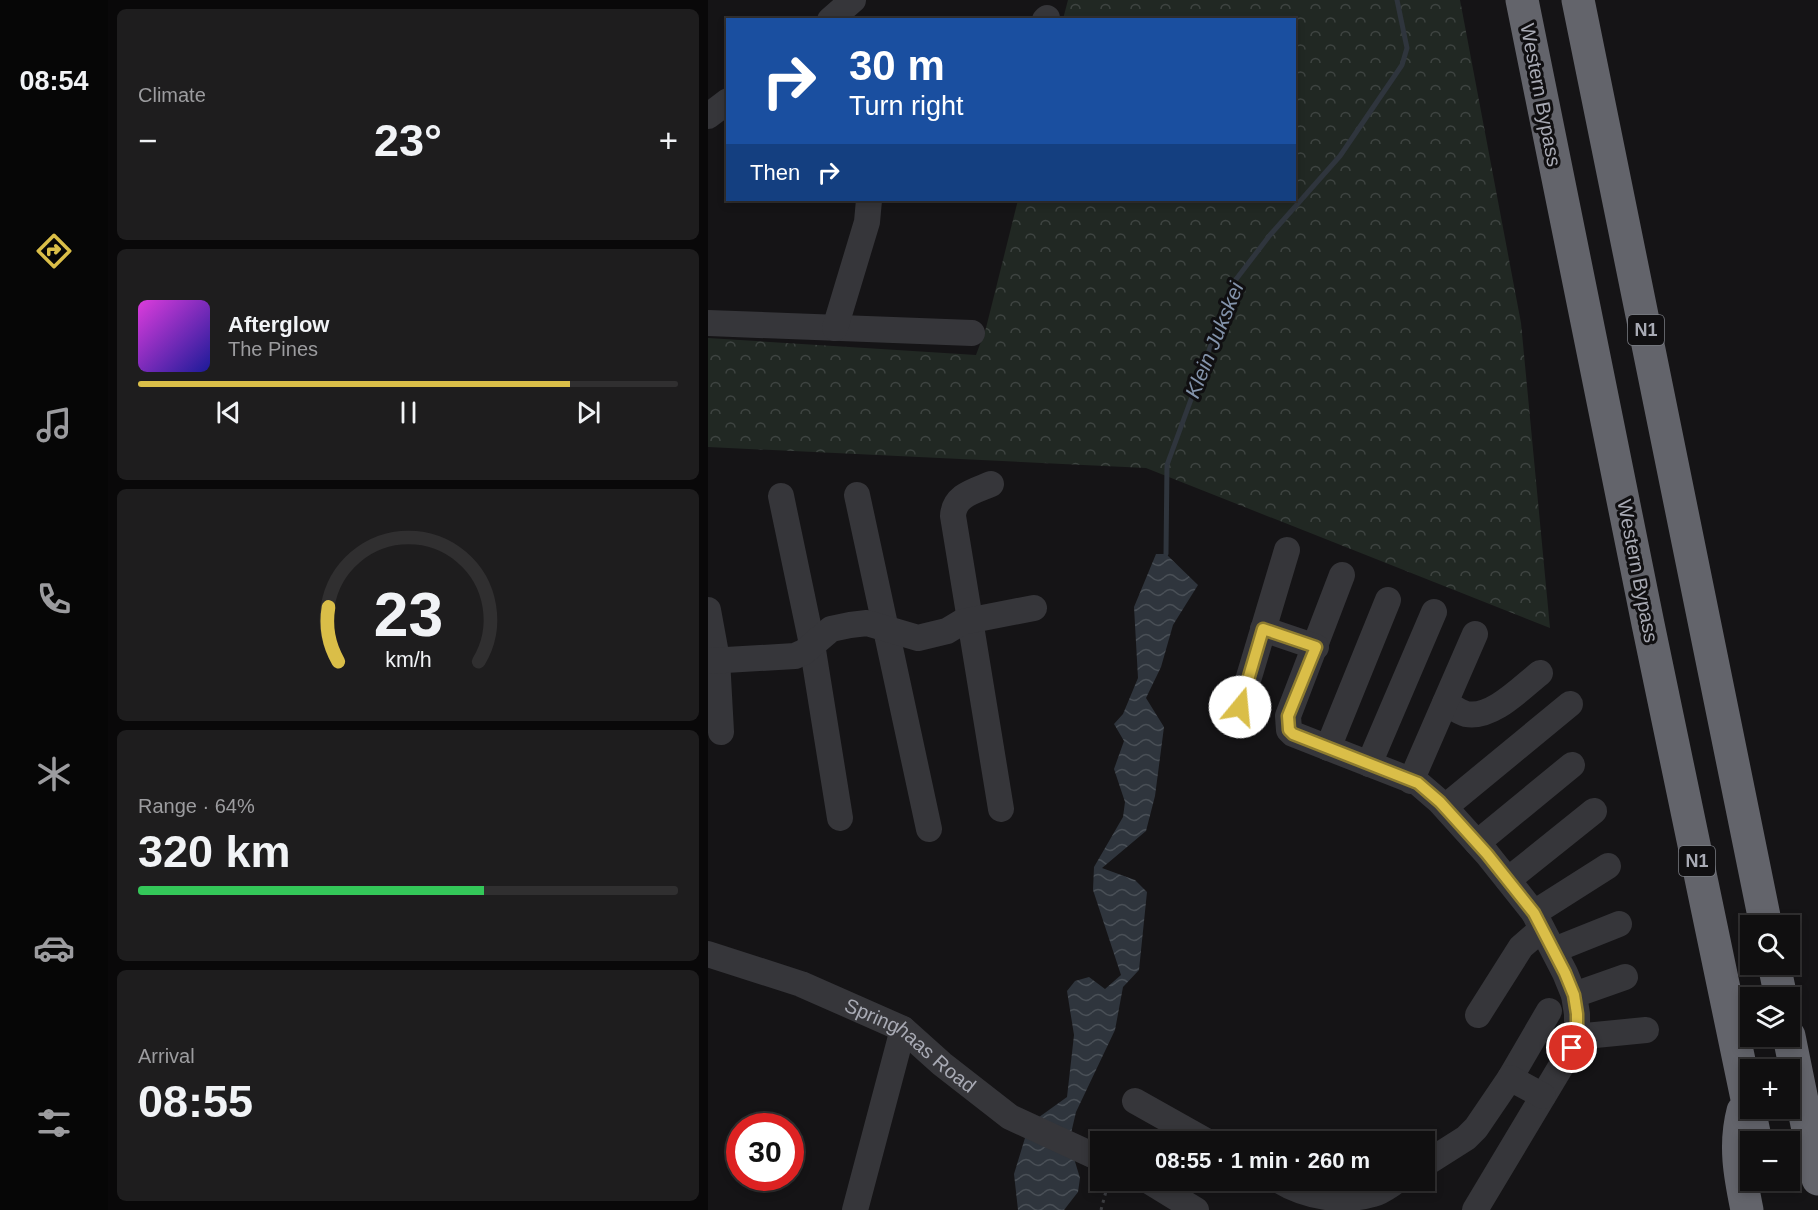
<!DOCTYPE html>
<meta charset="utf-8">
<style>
:root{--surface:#100f10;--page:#1e1d1e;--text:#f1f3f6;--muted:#9c9c9f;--line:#302f30;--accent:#dabe48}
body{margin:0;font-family:Helvetica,sans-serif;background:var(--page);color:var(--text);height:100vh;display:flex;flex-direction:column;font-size:22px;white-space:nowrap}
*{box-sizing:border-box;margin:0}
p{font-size:20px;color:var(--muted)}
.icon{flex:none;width:33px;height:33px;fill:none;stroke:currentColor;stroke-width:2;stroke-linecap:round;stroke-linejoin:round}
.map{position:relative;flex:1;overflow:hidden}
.side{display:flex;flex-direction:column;gap:9px;padding:9px;background:#090809;width:600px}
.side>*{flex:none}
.banner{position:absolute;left:18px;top:18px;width:570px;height:183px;border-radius:0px;box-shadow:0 3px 9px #0003,0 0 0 2px var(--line);background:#1a4fa0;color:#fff;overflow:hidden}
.buttons{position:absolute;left:1032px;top:915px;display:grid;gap:12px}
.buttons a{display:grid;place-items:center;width:60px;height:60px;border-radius:0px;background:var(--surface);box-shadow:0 3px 9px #0003,0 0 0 2px var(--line);font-size:30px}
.speed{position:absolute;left:18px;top:1113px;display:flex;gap:12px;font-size:30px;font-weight:700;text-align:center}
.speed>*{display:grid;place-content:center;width:78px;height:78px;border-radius:50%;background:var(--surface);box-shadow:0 3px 9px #0003,0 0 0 2px var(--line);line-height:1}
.speed .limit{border:9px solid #d22;background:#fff;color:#111}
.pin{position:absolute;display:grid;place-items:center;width:51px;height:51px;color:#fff;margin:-26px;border:3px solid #fff;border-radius:50%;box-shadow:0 2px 6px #0007}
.me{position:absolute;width:66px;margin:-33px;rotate:17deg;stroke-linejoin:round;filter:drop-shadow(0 0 4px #0008)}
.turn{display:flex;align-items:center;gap:21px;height:126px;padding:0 24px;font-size:27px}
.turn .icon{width:78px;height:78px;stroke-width:2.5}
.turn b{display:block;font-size:42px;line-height:51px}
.then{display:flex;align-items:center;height:57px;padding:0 24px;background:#0003;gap:12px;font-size:22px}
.big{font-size:45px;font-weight:600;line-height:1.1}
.side .widget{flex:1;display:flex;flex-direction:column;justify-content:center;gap:9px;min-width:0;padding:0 21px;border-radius:9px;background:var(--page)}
.side .dial{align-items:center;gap:0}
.dial svg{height:156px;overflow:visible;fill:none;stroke:var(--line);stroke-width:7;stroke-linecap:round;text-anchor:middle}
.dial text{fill:var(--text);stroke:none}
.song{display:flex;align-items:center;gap:18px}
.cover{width:72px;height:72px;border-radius:9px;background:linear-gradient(135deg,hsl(300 70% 55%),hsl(240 70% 35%))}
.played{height:6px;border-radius:3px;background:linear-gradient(90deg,var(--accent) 80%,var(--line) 80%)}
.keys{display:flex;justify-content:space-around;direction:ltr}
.heat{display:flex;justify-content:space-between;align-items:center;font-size:33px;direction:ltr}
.charge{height:9px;border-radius:4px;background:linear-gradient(90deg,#34c759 64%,var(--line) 0)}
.trip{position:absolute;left:382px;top:1131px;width:345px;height:60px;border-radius:0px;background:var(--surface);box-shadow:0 3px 9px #0003,0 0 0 2px var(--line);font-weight:600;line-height:60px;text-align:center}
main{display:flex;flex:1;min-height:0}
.dock{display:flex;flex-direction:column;width:108px;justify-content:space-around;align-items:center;background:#060606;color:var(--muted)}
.dock .icon{width:42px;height:42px}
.dock .active{color:var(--accent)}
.dock b{font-size:27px;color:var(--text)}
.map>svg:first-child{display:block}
.park{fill:url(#park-crowns)}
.water{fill:url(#water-waves)}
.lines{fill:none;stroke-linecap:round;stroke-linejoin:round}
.stream{stroke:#2f353d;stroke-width:5}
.path{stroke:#3c3d41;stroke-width:3;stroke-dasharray:3 4.5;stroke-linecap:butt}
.minor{stroke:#36363a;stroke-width:26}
.highway{stroke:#63646b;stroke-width:33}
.route-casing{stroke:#8e7c2f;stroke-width:15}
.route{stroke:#dabe48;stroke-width:10}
.labels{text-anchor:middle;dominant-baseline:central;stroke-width:6;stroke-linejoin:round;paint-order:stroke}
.shield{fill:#100f11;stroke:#7a7c83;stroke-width:1.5}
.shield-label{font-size:18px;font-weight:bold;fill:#a8aab4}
.street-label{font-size:20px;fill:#a8aab4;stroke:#100f11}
.water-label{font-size:21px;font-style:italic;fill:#8393ab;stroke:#100f11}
</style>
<main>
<nav class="dock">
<b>08:54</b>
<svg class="icon active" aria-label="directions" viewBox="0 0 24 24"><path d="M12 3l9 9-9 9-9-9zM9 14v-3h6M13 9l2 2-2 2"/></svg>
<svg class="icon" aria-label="music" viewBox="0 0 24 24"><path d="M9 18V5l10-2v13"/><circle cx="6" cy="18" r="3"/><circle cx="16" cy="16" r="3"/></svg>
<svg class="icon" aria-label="phone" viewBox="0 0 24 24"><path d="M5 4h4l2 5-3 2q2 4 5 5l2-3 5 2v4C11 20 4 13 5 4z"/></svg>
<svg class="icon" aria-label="climate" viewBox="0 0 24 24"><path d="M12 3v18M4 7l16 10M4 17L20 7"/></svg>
<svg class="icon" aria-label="car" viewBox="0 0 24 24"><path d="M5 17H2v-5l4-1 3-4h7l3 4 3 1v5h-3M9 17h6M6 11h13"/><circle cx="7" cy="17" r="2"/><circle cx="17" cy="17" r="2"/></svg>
<svg class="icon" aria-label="filters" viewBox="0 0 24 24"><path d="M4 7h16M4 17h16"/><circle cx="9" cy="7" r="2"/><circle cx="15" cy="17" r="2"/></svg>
</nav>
<section class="side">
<div class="widget"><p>Climate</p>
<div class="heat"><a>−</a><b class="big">23°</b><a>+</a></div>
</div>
<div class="widget">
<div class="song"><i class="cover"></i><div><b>Afterglow</b><p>The Pines</p></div></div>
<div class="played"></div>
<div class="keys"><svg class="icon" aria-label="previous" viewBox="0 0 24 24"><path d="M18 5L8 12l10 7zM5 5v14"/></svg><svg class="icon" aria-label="pause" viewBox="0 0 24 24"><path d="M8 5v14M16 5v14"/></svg><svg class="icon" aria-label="next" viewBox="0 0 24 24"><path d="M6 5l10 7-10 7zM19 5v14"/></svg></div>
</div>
<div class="widget dial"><svg viewBox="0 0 100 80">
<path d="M14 69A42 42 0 1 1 86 69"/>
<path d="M14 69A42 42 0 0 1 9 41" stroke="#dabe48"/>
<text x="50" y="56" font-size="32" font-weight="700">23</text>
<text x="50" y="72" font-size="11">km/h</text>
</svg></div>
<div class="widget"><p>Range · 64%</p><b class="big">320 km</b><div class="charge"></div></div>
<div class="widget"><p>Arrival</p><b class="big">08:55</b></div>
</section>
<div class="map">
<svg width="1110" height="1210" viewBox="0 0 1110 1210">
<defs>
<pattern id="park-crowns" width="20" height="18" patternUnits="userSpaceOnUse" patternTransform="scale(1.5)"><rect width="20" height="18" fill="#212823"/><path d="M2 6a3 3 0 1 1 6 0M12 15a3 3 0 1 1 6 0" fill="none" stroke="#3e4441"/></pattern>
<pattern id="water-waves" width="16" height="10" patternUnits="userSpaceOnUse" patternTransform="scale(1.5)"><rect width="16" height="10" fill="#2f353d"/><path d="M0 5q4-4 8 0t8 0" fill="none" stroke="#4a5057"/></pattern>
</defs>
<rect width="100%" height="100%" fill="#151416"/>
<path class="park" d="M 360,0 L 752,0 L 813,323 L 842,628 L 438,468 L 0,447 L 0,338 L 268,355 L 278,328 L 310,200 L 586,200 L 586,20 L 355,19 Z"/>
<path class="water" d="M 448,554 L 458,554 L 490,585 L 465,625 L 453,667 L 438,698 L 456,727 L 447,796 L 438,831 L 394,868 L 427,880 L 439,892 L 431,970 L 415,987 L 407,1030 L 368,1112 L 361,1142 L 372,1178 L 370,1192 L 356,1210 L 310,1210 L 306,1174 L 317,1138 L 327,1120 L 359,1097 L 366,1035 L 359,991 L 367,981 L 381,977 L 397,989 L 413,975 L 385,890 L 386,867 L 415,817 L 417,802 L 406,769 L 416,741 L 406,724 L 415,714 L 430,678 L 426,607 Z"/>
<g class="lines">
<path class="stream" d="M 458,554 L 459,465 L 526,282 L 562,235 L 632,156 L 694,65 L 699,48 L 689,0"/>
<path class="path" d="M 393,1210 L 401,1180"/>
<g class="minor">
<path d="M 122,20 L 145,0"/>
<path d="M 337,20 L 339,18"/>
<path d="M 0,116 L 20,101"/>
<path d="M 0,323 L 264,333"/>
<path d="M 127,328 L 159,222 L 161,200"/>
<path d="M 283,484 C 267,491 246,495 245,516 L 293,809"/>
<path d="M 149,495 L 221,829"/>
<path d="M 73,496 L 104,644 L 132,818"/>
<path d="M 634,575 L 580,716 L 581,730 L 585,734 L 710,783 L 732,802 L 779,854 L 826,913 L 857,973 L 866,995 L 869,1014 L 869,1026 L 864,1048 L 767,1210"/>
<path d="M 0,610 L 9,659 L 13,732"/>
<path d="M 555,629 L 608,647"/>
<path d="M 0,661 L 87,656 L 96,652 L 123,629 L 142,625 L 159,623 L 210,638 L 239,631 L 254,622 L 326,608"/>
<path d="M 737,703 C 743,706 751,712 758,714 C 784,719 813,688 832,673"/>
<path d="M 532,707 L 579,550"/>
<path d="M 620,748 L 680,600"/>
<path d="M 661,764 L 726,612"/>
<path d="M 703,781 L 767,634"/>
<path d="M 737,807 L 862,704"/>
<path d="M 769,843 L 864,765"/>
<path d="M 800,880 L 886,811"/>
<path d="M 826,913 L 900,866"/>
<path d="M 846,950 L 911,924"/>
<path id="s1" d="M 0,954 L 93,984 L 195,1029 L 234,1064 L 302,1117 L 393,1159"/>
<path d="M 866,995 L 917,977"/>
<path d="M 770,1015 L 813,947 L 834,929"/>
<path d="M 867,1037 L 938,1030"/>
<path d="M 802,1078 L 841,1011"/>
<path d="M 427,1101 L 500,1142"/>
<path d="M 717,1164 L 758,1138 L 768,1128 L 802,1078 L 835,1096"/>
<path d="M 439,1180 L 488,1210"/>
<path d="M 570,1180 C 598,1197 633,1203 665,1194 C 674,1192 682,1185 690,1180"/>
<path d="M 147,1210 L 195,1029"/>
</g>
<path class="highway" d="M 814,0 L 940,624 L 1048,1142
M 870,0 L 1058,926
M 1066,964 L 1073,998
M 1081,1036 L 1110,1179
M 1035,1111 C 1026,1145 1032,1176 1039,1210"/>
</g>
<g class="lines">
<g class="route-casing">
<path id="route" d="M 532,707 L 555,629 L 608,647 L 580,716 L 581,730 L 585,734 L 710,783 L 732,802 L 779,854 L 826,913 L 857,973 L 866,995 L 869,1014 L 869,1026 L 864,1048"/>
</g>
<use href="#route" class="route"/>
</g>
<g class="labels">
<g class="shield">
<rect x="920" y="315" width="36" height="30" rx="4.5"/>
<rect x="971" y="846" width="36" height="30" rx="4.5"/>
</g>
<g class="shield-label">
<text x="938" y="330">N1</text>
<text x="989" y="861">N1</text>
</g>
<g class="street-label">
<text transform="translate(833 95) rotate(79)">Western Bypass</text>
<text transform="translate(930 571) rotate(79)">Western Bypass</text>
<text stroke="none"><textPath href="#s1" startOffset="224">Springhaas Road</textPath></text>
</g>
<g class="water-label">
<text transform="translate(506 340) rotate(-68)">Klein Jukskei</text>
</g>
</g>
</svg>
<div class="buttons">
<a><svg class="icon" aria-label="search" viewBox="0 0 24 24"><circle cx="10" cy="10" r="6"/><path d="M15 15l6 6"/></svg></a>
<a><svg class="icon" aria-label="layers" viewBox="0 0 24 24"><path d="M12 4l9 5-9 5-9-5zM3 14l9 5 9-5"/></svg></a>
<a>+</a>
<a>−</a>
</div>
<div class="speed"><div class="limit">30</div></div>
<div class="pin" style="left:864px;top:1048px;background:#d93025"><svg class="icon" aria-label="arrive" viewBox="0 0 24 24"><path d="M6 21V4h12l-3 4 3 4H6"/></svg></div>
<svg class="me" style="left:532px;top:707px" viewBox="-20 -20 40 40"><circle r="19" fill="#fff"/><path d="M0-13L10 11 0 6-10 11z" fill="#dabe48"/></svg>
<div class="trip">08:55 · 1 min · 260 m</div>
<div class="banner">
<div class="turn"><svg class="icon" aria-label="right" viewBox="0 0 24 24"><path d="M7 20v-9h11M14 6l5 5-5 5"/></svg><div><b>30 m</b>Turn right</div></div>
<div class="then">Then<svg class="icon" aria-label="right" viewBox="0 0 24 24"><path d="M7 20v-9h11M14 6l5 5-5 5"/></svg></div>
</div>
</div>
</main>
